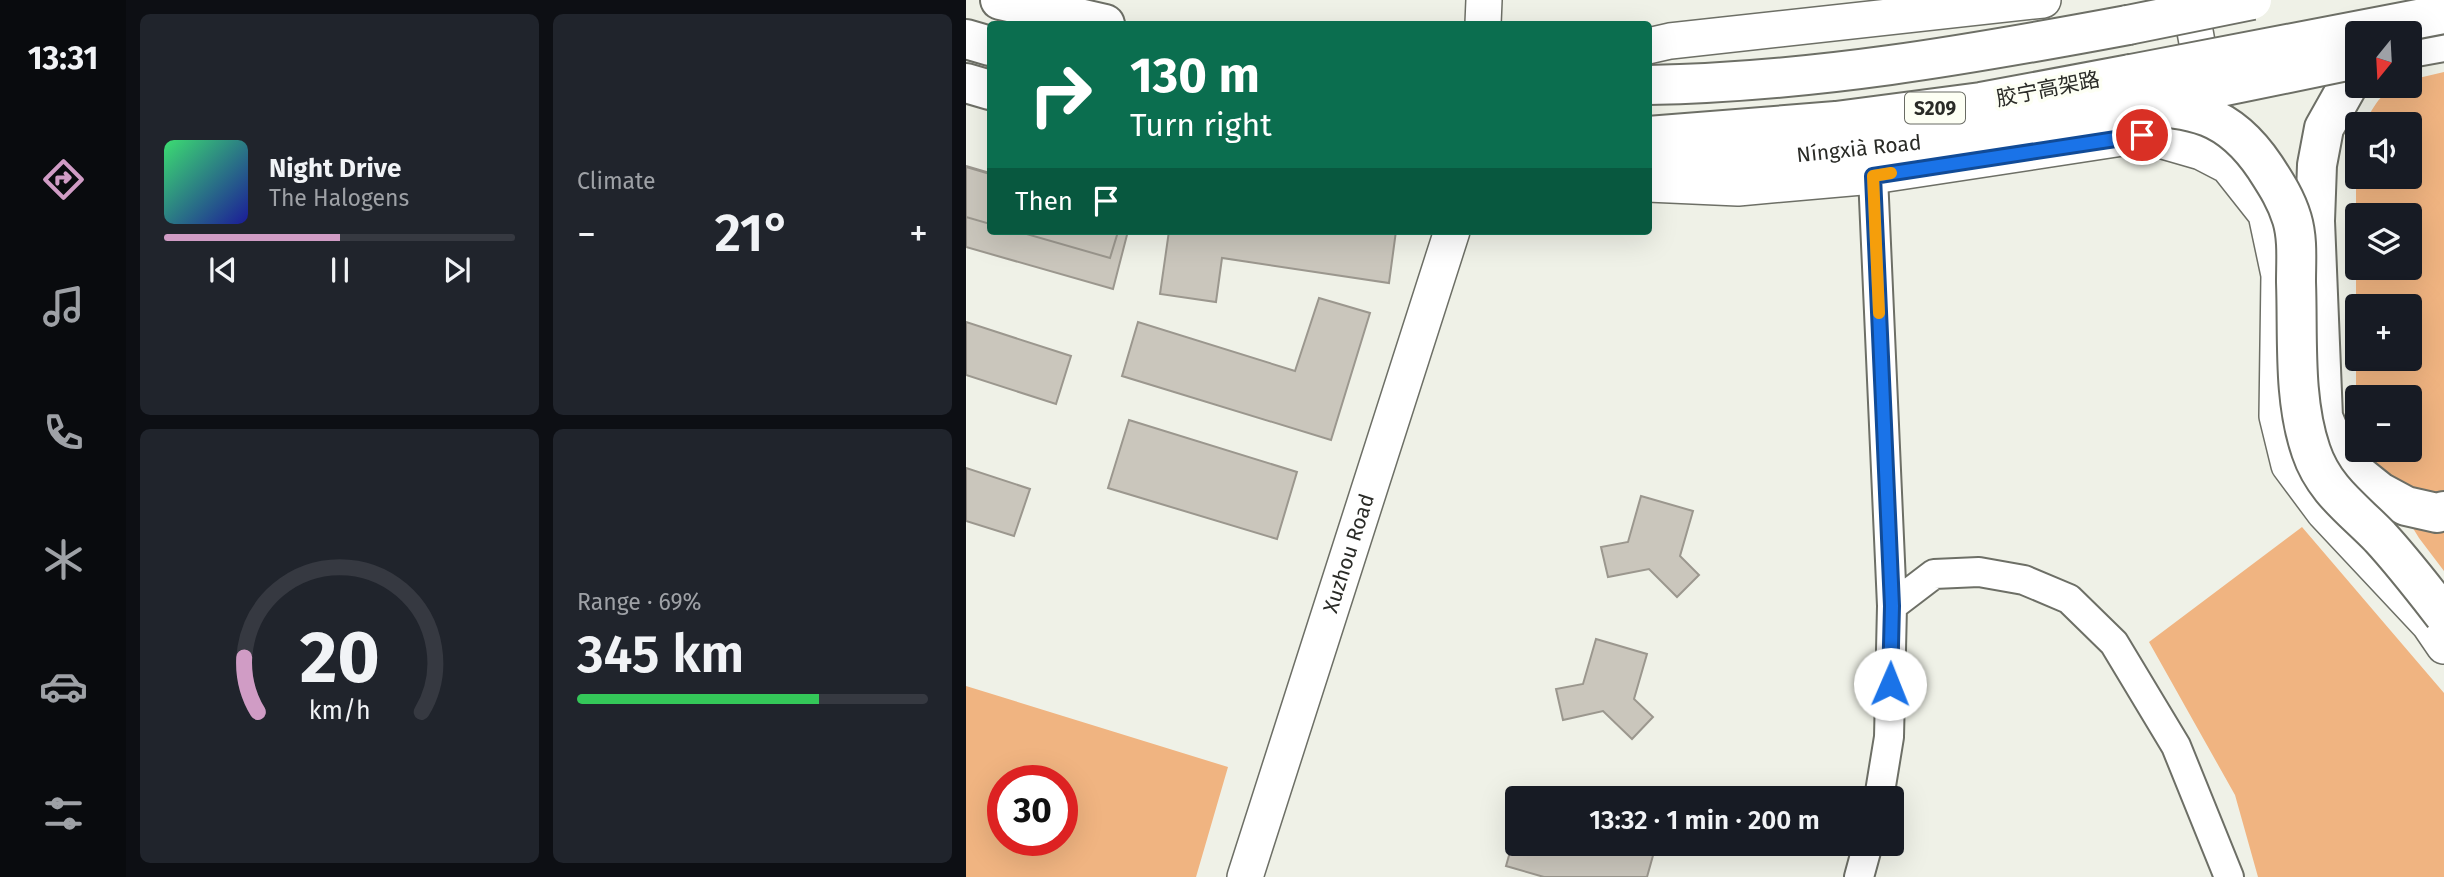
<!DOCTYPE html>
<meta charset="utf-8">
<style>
:root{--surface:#171b24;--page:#20242c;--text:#f1f3f6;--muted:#9ea1a6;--line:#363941;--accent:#d09cc5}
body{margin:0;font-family:"Fira Sans","Noto Sans SC",sans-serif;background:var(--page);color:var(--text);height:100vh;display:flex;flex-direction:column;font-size:26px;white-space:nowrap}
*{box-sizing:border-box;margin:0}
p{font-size:23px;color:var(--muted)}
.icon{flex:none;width:38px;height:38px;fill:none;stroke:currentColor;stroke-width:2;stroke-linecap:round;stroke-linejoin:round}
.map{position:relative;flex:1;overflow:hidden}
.panel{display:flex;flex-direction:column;gap:14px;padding:14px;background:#0d0f14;width:840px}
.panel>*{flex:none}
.top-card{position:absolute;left:21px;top:21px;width:665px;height:214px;border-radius:7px;box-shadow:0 7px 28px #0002;background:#0b6e4f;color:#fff;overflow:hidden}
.needle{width:46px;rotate:198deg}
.fabs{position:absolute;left:1379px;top:21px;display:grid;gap:14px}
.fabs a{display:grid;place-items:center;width:77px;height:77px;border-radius:7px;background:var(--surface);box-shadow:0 7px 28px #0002;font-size:35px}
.speed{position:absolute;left:21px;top:765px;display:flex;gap:14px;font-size:35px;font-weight:700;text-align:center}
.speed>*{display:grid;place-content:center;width:91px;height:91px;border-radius:50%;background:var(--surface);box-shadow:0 7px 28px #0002;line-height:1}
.speed .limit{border:10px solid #d22;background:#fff;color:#111}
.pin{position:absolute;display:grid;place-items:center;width:60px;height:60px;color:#fff;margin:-30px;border:4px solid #fff;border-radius:50%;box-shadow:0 2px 7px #0007}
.me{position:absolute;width:77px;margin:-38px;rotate:1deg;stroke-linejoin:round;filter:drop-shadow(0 0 5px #0008)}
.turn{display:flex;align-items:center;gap:24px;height:147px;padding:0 28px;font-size:32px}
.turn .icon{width:91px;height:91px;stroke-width:2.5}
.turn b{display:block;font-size:49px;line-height:60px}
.then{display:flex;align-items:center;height:66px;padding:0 28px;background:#0003;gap:14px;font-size:26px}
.big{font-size:52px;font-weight:600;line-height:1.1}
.panel .card{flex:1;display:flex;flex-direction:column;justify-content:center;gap:10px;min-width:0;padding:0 24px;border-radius:10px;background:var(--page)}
.panel .dial{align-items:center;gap:0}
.dial svg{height:182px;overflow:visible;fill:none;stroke:var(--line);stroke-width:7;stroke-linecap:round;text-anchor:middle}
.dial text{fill:var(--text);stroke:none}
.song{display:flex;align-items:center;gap:21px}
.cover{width:84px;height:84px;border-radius:10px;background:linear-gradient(135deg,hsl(140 70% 55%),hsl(240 70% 35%))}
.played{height:7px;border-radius:4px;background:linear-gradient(90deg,var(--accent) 50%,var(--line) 50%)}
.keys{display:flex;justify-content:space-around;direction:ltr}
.heat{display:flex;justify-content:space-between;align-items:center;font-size:38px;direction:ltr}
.charge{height:10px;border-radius:5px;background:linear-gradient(90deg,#34c759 69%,var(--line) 0)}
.panel .tiles{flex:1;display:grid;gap:14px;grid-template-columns:repeat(2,1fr)}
.trip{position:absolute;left:539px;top:786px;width:399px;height:70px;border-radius:7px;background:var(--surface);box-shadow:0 7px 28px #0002;font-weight:600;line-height:70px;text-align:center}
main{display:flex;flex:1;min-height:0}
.dock{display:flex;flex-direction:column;width:126px;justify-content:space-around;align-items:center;background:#090b0e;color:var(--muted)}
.dock .icon{width:49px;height:49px}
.dock .active{color:var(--accent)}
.dock b{font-size:32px;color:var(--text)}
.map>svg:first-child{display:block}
.green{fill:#f0b481;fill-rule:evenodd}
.building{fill:#cac6bc;stroke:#9b978e;stroke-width:2}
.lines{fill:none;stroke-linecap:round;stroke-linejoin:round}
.minor-casing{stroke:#6d6f66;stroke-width:32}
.tertiary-casing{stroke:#6d6f66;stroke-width:38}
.primary-casing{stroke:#6d6f66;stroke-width:42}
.trunk-casing{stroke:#6d6f66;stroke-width:42}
.minor{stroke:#fff;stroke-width:28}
.tertiary{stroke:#fff;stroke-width:35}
.primary{stroke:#fff;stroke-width:38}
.trunk{stroke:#fff;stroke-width:38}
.primary-bridge-casing{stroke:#6d6f66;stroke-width:42;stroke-linecap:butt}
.trunk-bridge-casing{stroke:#6d6f66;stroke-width:42;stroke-linecap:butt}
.primary-bridge{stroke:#fff;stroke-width:38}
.trunk-bridge{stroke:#fff;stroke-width:38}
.route-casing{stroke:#114b97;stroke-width:18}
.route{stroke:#1a73e8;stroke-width:12}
.slow{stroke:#f59e0b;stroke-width:12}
.labels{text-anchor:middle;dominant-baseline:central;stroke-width:7;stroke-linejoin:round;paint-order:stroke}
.shield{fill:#fdfff4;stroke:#696b64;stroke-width:2}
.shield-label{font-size:19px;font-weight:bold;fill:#2a2b27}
.street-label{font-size:21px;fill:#2a2b27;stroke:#fdfff4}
</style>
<main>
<nav class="dock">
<b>13:31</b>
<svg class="icon active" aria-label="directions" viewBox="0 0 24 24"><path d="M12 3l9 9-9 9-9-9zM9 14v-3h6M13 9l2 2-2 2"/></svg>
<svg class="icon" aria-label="music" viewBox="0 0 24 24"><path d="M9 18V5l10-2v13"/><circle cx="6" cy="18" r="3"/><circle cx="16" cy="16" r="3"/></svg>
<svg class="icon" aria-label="phone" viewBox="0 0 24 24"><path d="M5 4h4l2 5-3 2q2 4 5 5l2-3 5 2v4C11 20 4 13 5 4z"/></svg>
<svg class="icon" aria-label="climate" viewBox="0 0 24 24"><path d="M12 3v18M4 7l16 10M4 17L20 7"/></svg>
<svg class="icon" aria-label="car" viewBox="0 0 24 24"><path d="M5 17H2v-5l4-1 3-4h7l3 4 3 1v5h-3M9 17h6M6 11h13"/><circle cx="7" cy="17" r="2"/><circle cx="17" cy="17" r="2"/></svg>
<svg class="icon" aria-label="filters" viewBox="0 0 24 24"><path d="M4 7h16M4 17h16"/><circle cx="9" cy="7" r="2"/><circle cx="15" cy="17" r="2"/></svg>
</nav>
<section class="panel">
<div class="tiles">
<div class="card">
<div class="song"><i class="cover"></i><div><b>Night Drive</b><p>The Halogens</p></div></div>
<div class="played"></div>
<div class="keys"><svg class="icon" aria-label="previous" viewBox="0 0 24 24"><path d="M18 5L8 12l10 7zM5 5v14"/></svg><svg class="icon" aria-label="pause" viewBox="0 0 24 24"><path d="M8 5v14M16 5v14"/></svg><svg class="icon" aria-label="next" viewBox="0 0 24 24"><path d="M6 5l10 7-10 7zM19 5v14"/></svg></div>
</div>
<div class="card"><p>Climate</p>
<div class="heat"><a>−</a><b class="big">21°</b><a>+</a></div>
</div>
<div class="card dial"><svg viewBox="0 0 100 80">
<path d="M14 69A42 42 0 1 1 86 69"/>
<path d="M14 69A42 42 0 0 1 8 45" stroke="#d09cc5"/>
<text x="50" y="56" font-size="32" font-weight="700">20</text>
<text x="50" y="72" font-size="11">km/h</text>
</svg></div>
<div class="card"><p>Range · 69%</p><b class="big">345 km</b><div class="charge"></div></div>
</div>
</section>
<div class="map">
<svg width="1478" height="877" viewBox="0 0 1478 877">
<rect width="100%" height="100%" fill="#eff1e7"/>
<path class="green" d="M 1478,72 L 1478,571 L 1453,538 L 1399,450 L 1444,450 L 1444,397 L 1391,397 L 1390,435 L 1390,138 L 1391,177 L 1444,177 L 1444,124 L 1398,124 C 1410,103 1417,86 1444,86 L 1444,80 ZM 1391,215 L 1444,215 L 1444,268 L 1391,268 ZM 1391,306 L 1444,306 L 1444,359 L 1391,359 Z
M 1336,527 L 1478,693 L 1478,877 L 1292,877 L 1269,795 L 1183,642 Z
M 0,686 L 262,767 L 230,877 L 0,877 ZM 37,780 L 96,780 L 96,840 L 37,840 Z"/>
<path class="building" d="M 0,166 L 24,173 L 24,231 L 162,231 L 147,289 L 0,247 Z
M 0,167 L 24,174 L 24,224 L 0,217 Z
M 50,231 L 149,231 L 151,235 L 144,258 Z
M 203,231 L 430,231 L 423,283 L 256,258 L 250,302 L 194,294 Z
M 353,298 L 404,313 L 365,440 L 156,376 L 172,322 L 329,371 Z
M 0,322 L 105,356 L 90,404 L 0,375 Z
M 163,420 L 331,472 L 311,539 L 142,488 Z
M 0,468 L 64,489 L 48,536 L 0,521 Z
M 675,496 L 727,511 L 714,556 L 733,575 L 711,597 L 683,569 L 642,577 L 635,547 L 662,542 Z
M 630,639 L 681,654 L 668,699 L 687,717 L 666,739 L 637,711 L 597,720 L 590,689 L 617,684 Z
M 551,827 L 551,844 L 658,844 L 688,852 L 681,877 L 578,877 L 540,866 Z"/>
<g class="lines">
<g class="minor-casing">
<path id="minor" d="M 907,176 L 926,606 L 923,737 L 913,798
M 926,606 L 968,574 L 1013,572 L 1058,580 L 1103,599 L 1148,643 L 1210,746 L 1263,877
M 893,877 L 902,844"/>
</g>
<g class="tertiary-casing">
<g id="tertiary">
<path d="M 1215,0 C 1234,29 1234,56 1230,89"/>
<path d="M 517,24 L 518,0"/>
<path d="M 682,46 L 704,41 L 1077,0"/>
<path d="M 682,184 L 772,188 L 907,176 L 1176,135 L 1235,152 L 1262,166 L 1300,214 L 1313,275 L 1311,416 L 1323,465 L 1358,512 L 1463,624 L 1478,646"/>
<path id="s1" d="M 279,877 L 486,231"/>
</g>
</g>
<g class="primary-casing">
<g id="primary">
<path d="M 1444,48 L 1478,42"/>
<path d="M 1391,76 L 1385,80 L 1358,128 L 1351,165 L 1349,221 L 1357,417 L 1370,448 L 1389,472 L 1414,492 L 1440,506 L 1471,513 L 1478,511"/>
<path d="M 0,83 L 24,90"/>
<path id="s2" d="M 682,171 L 976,140 L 1167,105"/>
</g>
</g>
<g class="trunk-casing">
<path id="trunk" d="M 34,0 L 139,24
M 0,39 L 24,46
M 682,85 C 847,82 1001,55 1162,25
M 682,136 L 870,121 L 1015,102 L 1165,74"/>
</g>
<use href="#minor" class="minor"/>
<use href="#tertiary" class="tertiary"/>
<use href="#primary" class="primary"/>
<use href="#trunk" class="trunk"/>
<g class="primary-bridge-casing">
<path id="primary-bridge" d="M 1196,99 L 1391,59
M 1167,105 C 1228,109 1262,112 1299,167 C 1310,184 1320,199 1326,219 C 1332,239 1330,261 1330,282 C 1332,337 1327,399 1345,451 C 1358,490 1387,509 1414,537 C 1437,562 1457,588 1478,615"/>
</g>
<g class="trunk-bridge-casing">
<path id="trunk-bridge" d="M 1162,25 L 1286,0
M 1165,74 L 1478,14"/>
</g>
<use href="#primary-bridge" class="primary-bridge"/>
<use href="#trunk-bridge" class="trunk-bridge"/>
</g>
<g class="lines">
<g class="route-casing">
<path id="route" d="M 924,684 L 926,606 L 907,176 L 1176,135"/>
</g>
<use href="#route" class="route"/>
<path class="slow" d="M 913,313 L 907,176 L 925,173"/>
</g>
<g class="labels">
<rect class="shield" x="939" y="92.5" width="60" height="31" rx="5"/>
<g class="shield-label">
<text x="969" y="108">S209</text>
</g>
<g class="street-label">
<text transform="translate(1082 89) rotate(-11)">胶宁高架路</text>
<text stroke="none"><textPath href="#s2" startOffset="212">Níngxià Road</textPath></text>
<text stroke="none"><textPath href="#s1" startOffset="340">Xuzhou Road</textPath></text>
</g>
</g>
</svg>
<div class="fabs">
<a><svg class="needle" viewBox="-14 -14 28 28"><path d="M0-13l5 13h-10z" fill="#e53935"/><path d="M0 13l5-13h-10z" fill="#9ea1a6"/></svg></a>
<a><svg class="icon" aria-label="sound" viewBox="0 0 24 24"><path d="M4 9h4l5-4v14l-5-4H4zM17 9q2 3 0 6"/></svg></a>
<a><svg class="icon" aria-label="layers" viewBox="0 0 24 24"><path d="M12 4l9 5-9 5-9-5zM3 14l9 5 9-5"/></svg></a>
<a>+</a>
<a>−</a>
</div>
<div class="speed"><div class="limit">30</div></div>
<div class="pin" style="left:1176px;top:135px;background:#d93025"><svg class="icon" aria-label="arrive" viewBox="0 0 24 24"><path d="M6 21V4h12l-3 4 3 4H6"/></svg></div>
<svg class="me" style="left:924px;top:684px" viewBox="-20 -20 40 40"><circle r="19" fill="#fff"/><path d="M0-13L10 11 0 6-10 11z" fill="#1a73e8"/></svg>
<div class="trip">13:32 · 1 min · 200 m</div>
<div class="top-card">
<div class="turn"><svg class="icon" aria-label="right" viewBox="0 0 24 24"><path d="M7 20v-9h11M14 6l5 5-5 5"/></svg><div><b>130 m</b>Turn right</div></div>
<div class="then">Then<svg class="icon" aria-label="arrive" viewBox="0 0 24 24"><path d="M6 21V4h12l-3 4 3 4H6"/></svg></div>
</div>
</div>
</main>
